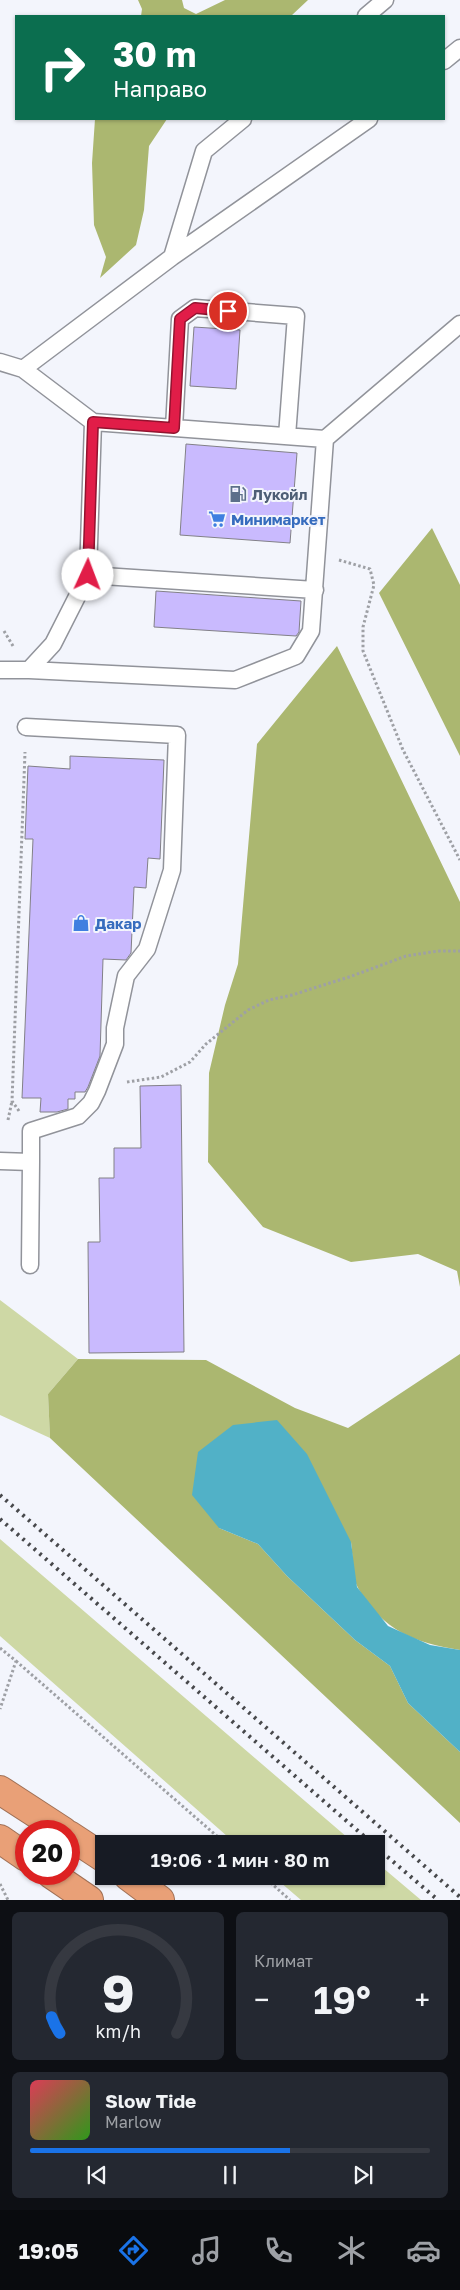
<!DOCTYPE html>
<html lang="ru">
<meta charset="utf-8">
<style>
:root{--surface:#171b24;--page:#242831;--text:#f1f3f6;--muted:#9ea1a6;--line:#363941;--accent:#1a73e8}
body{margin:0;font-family:"Golos Text",sans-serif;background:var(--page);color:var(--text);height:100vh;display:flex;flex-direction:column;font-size:19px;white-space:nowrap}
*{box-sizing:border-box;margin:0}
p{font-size:16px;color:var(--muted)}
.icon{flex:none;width:28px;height:28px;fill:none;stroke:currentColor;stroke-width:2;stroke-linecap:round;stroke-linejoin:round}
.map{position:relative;height:1900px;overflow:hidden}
.panel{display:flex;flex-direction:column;gap:12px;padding:12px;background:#0d0f14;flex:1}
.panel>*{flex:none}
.top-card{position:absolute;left:15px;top:15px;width:430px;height:105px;border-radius:0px;box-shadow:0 1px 4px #0004;background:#0b6e4f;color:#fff;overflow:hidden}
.speed{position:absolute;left:15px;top:1820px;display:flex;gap:10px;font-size:25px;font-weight:700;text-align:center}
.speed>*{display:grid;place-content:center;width:65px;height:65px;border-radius:50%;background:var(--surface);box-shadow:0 1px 4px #0004;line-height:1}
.speed .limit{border:8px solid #d22;background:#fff;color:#111}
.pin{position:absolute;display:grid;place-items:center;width:42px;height:42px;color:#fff;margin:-21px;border:2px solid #fff;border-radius:50%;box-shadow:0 1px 5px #0007}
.me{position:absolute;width:55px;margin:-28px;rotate:2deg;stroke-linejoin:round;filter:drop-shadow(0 0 4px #0008)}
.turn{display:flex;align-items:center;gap:18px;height:105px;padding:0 15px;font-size:22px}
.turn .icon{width:65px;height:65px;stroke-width:2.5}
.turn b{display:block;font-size:35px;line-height:42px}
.big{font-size:38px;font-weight:600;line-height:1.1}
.panel .card{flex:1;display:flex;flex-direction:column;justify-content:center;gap:8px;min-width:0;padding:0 18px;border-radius:8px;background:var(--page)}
.panel .dial{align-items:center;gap:0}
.dial svg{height:130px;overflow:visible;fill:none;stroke:var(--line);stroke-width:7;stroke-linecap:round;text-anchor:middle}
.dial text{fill:var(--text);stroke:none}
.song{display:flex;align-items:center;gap:15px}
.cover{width:60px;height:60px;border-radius:8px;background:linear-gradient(135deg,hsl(350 70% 55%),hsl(110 70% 35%))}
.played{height:5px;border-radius:2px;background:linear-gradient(90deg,var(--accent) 65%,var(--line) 65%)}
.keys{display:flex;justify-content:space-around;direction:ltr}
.heat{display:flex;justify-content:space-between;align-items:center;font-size:28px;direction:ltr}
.panel .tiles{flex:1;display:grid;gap:12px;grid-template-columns:1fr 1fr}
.card:last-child{grid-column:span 2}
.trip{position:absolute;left:95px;top:1835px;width:290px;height:50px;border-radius:0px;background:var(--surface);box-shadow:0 1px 4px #0004;font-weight:600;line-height:50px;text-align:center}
.menu{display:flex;height:80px;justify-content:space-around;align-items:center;background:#090b0e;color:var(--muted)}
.menu .icon{width:35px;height:35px}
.menu .current{color:var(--accent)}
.menu b{font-size:22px;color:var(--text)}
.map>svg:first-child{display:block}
.green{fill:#ced8a5}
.forest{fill:#abb770}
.water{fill:#51b1c7}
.building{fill:#c9bafe;stroke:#828087}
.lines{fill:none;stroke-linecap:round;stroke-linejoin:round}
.service-casing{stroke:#91939a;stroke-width:19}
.motorway-casing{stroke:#a07157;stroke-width:30}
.path{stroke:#9ea0a5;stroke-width:3;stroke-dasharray:2.5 2.5;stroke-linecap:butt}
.service{stroke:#fff;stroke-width:16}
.motorway{stroke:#e9a077;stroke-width:28}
.rail{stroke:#47484b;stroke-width:4;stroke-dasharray:2.5 5;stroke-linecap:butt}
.route-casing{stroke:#92132f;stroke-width:12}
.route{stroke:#e11d48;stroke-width:9}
.labels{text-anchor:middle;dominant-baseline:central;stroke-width:4;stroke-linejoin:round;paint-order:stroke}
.service-label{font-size:15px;font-weight:bold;fill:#4e5e75;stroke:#f3f5fc;text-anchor:start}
.shop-label{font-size:15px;font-weight:bold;fill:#366cbe;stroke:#f3f5fc;text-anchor:start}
</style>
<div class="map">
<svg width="460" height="1900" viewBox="0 0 460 1900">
<rect width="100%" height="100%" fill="#f3f5fc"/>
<path class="green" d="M 0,1300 L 78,1359 L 48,1394 L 50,1438 L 0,1415 Z
M 0,1539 L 355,1844 L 236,1844 L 0,1636 Z
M 376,1862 L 421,1900 L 301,1900 L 273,1876 L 376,1876 Z"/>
<path class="forest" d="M 138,0 L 182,0 L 184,8 L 196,14 L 225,0 L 308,0 L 291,16 L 141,16 L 142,9 Z
M 95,119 L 167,119 L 149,146 L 144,210 L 136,245 L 100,278 L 106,257 L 94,225 L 92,163 Z
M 432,528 L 460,585 L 460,756 L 379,593 Z
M 337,646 L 460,902 L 460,1287 L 457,1271 L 418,1254 L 351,1262 L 263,1227 L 208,1162 L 209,1073 L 225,1005 L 238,964 L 257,744 Z
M 460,1354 L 460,1650 C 415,1643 382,1630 358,1588 C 352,1577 353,1555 351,1542 L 219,1528 L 258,1544 L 287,1576 L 355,1640 L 390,1666 L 408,1703 L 460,1752 L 460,1823 L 50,1438 L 48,1394 L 78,1359 L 206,1360 L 295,1408 L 348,1428 Z"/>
<path class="water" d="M 277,1420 L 307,1454 L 351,1542 L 357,1587 L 388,1626 L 430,1645 L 460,1650 L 460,1752 L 408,1703 L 390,1666 L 355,1640 L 287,1576 L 258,1544 L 219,1528 L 192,1495 L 198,1452 L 233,1425 Z"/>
<path class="building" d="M 194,327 L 240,330 L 236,389 L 190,386 Z
M 186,444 L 297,453 L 290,543 L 180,535 Z
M 156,591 L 301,601 L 299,632 L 296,636 L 154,627 Z
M 70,756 L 164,760 L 160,859 L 148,858 L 146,888 L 134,887 L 131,953 L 126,960 L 103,959 L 100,1056 L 88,1087 L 85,1092 L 75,1092 L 75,1099 L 68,1099 L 68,1109 L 57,1112 L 40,1112 L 41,1098 L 22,1098 L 33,839 L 25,839 L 28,766 L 70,769 Z
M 181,1085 L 184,1352 L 89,1353 L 88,1242 L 100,1242 L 99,1178 L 114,1178 L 114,1148 L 141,1148 L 140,1086 Z"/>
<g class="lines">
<g class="service-casing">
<path id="service" d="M 366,16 L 385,0
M 444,61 L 460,48
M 172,257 L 204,151 L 243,119
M 0,362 L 23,369 L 93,422 L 88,575 L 53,644 L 29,670 L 0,670
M 23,369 L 172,257 L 369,119
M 174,428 L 180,319 L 195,308 L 296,316 L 287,436
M 325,439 L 460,324
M 88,575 L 315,590
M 29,670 L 235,680 L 296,656 L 311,631 L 325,439 L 93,422
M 0,1161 L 31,1162 L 31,1131 L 78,1116 L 91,1103 L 97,1091 L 115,1044 L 115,1028 L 126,976 L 147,949 L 172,870 L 177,735 L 26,727
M 30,1265 L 31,1162"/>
</g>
<g class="motorway-casing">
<path id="motorway" d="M 0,1790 L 63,1831
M 69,1835 L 104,1858
M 0,1839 L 26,1857
M 51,1874 L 89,1900
M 128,1876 L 160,1900"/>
</g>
<path class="path" d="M 339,560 L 370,569 L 374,585 L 363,627 L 363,651 L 403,750 L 460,860
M 4,631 L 13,646
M 127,1082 L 161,1077 L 190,1062 L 206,1044 L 248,1010 L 269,1000 L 292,995 L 352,976 L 406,956 L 438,951 L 460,951
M 19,1111 L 12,1101 L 25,752
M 8,1120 L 12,1101
M 0,1648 L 16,1661 L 0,1709
M 16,1661 L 226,1844
M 263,1876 L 290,1900
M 0,1884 L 8,1900"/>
<use href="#service" class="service"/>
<use href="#motorway" class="motorway"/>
<path class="rail" d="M 0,1495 L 460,1897
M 0,1519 L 373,1844
M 376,1847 L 438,1900"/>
</g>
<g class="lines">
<g class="route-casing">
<path id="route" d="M 88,575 L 93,422 L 174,428 L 180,319 L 195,308 L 228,311"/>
</g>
<use href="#route" class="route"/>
</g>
<defs>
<g id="fuel-bare" transform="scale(1.35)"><path d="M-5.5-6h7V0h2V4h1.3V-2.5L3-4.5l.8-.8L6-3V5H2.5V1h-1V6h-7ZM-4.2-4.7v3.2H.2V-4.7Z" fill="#5c6f8a" stroke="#f3f5fc" stroke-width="2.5" paint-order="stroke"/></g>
<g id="supermarket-bare" transform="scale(1.35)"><path d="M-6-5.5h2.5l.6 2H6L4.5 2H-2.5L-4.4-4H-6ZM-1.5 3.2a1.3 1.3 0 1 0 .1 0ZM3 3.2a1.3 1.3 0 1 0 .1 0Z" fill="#3f7fe0" stroke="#f3f5fc" stroke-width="2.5" paint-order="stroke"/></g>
<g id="shop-bare" transform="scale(1.35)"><path d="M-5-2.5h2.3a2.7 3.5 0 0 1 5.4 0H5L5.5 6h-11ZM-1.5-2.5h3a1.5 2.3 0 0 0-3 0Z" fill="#3f7fe0" stroke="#f3f5fc" stroke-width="2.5" paint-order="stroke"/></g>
</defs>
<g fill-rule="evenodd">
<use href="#fuel-bare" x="238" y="494"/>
<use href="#supermarket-bare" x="217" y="519"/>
<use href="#shop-bare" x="81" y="923"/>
</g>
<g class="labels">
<g class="service-label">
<text x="252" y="494">Лукойл</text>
</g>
<g class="shop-label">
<text x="231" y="519">Минимаркет</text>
<text x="95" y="923">Дакар</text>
</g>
</g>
</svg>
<div class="speed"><div class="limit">20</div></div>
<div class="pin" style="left:228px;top:311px;background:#d93025"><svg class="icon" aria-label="arrive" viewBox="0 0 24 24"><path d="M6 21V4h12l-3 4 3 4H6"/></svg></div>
<svg class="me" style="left:88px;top:575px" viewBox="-20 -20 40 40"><circle r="19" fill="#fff"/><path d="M0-13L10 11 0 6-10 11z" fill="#e11d48"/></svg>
<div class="trip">19:06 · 1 мин · 80 m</div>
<div class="top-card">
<div class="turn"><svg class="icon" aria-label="right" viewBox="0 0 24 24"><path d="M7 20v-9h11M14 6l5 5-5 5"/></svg><div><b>30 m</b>Направо</div></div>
</div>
</div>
<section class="panel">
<div class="tiles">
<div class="card dial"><svg viewBox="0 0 100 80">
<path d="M14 69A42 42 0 1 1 86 69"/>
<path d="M14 69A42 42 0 0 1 9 59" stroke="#1a73e8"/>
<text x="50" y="56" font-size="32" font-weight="700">9</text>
<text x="50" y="72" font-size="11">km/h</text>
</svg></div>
<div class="card"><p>Климат</p>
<div class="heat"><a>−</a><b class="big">19°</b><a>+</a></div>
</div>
<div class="card">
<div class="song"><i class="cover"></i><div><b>Slow Tide</b><p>Marlow</p></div></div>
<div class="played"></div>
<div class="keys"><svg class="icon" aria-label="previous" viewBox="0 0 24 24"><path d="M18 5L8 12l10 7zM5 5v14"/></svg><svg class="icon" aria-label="pause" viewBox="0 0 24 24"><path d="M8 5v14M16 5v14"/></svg><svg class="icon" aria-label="next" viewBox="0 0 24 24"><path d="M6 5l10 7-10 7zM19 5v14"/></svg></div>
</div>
</div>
</section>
<nav class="menu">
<b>19:05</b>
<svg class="icon current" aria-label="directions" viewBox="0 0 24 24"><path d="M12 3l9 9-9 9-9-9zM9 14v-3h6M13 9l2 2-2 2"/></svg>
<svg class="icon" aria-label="music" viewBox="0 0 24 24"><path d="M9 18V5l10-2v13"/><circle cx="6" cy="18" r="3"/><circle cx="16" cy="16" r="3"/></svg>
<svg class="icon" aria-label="phone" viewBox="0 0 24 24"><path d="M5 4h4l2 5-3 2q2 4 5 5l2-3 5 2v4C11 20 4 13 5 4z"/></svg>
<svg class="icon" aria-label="climate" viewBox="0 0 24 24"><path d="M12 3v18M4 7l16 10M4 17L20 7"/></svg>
<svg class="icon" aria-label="car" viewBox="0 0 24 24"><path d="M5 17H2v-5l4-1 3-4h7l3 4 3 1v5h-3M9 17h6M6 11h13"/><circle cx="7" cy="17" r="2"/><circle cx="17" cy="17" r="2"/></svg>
</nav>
